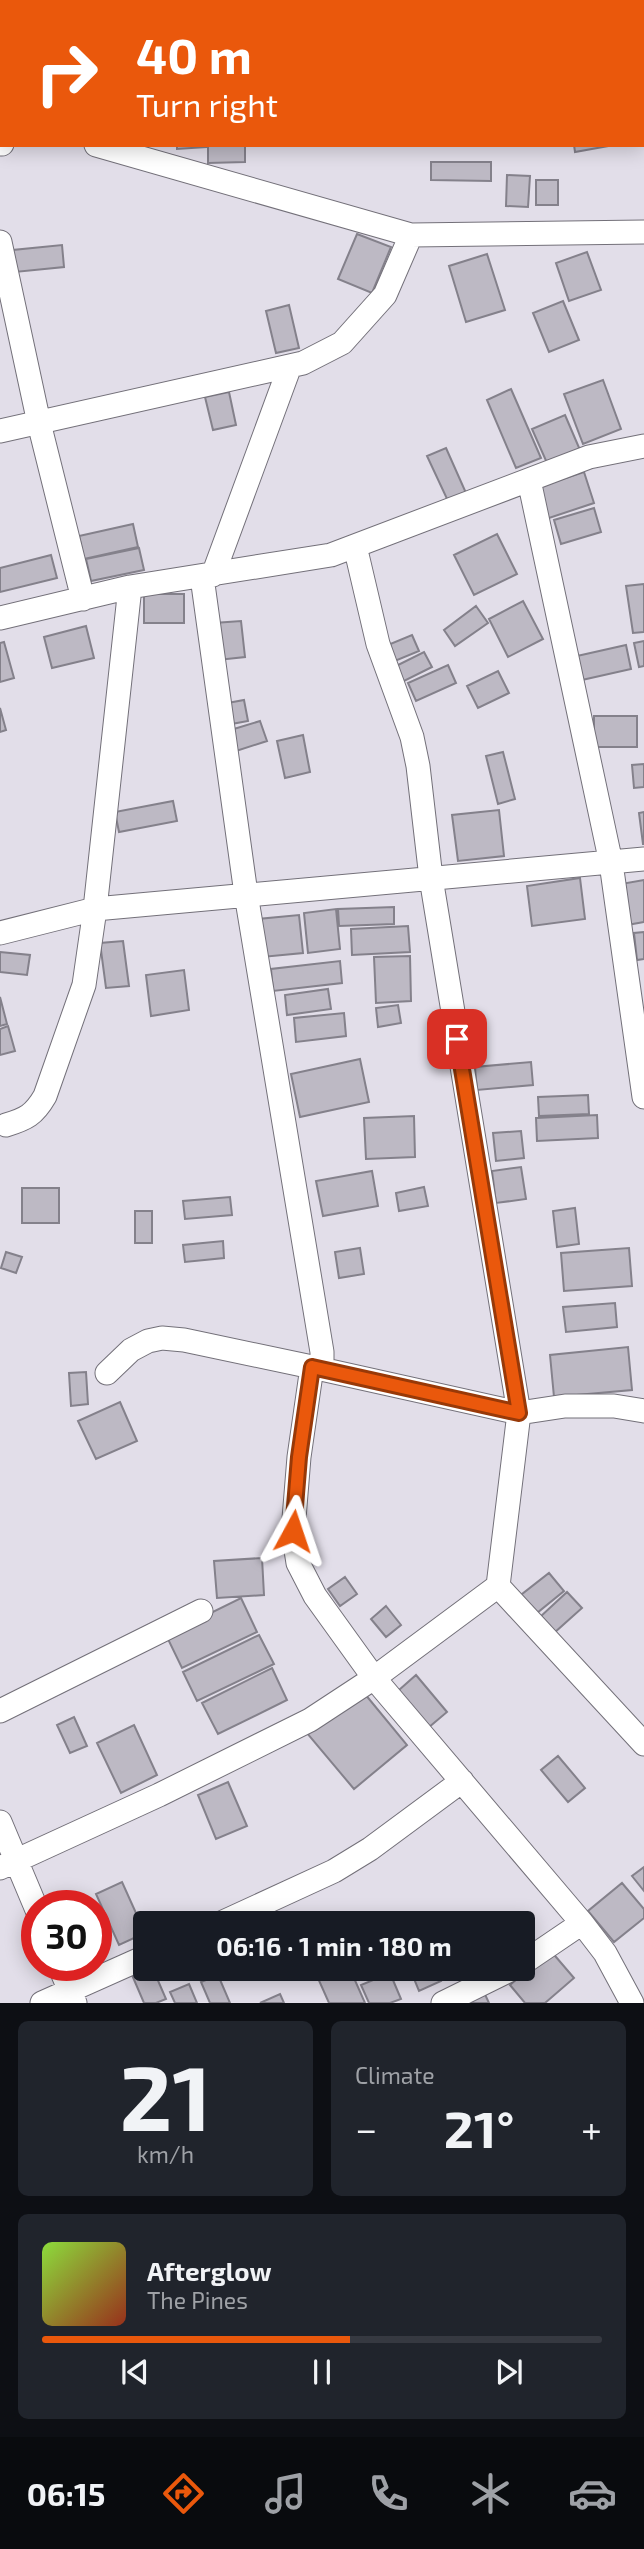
<!DOCTYPE html>
<meta charset="utf-8">
<style>
:root{--surface:#171b24;--page:#20242c;--text:#f1f3f6;--muted:#9ea1a6;--line:#363941;--accent:#ea580c}
body{margin:0;font-family:"Exo 2",sans-serif;background:var(--page);color:var(--text);height:100vh;display:flex;flex-direction:column;font-size:26px;white-space:nowrap}
*{box-sizing:border-box;margin:0}
p{font-size:23px;color:var(--muted)}
.icon{flex:none;width:38px;height:38px;fill:none;stroke:currentColor;stroke-width:2;stroke-linecap:round;stroke-linejoin:round}
.map{position:relative;height:2003px;overflow:hidden}
.drawer{display:flex;flex-direction:column;gap:18px;padding:18px;background:#0d0f14;flex:1}
.drawer>*{flex:none}
.banner{position:absolute;left:0px;top:0px;width:644px;height:147px;box-shadow:0 4px 18px #0003;background:#ea580c;color:#fff;overflow:hidden}
.speed{position:absolute;left:21px;top:1890px;display:flex;gap:14px;font-size:35px;font-weight:700;text-align:center}
.speed>*{display:grid;place-content:center;width:91px;height:91px;border-radius:50%;background:var(--surface);box-shadow:0 4px 18px #0003;line-height:1}
.speed .limit{border:10px solid #d22;background:#fff;color:#111}
.pin{position:absolute;display:grid;place-items:center;width:60px;height:60px;color:#fff;margin:-30px;border-radius:14px;box-shadow:0 4px 10px #0006}
.me{position:absolute;width:77px;margin:-38px;rotate:5deg;stroke-linejoin:round;filter:drop-shadow(0 0 5px #0008)}
.turn{display:flex;align-items:center;gap:24px;height:147px;padding:0 21px;font-size:32px}
.turn .icon{width:91px;height:91px;stroke-width:2.5}
.turn b{display:block;font-size:49px;line-height:60px}
.big{font-size:52px;font-weight:700;line-height:1.1}
.drawer .widget{flex:1;display:flex;flex-direction:column;justify-content:center;gap:10px;min-width:0;padding:0 24px;border-radius:10px;background:var(--page)}
.drawer .dial{align-items:center;gap:0}
.dial b{font-size:91px;line-height:1}
.song{display:flex;align-items:center;gap:21px}
.cover{width:84px;height:84px;border-radius:10px;background:linear-gradient(135deg,hsl(90 70% 55%),hsl(10 70% 35%))}
.played{height:7px;border-radius:4px;background:linear-gradient(90deg,var(--accent) 55%,var(--line) 55%)}
.keys{display:flex;justify-content:space-around;direction:ltr}
.heat{display:flex;justify-content:space-between;align-items:center;font-size:38px;direction:ltr}
.drawer .tiles{flex:1;display:grid;gap:18px;grid-template-columns:1fr 1fr}
.widget:last-child{grid-column:span 2}
.trip{position:absolute;left:133px;top:1911px;width:402px;height:70px;border-radius:7px;background:var(--surface);box-shadow:0 4px 18px #0003;font-weight:700;line-height:70px;text-align:center}
.dock{display:flex;height:112px;justify-content:space-around;align-items:center;background:#090b0e;color:var(--muted)}
.dock .icon{width:49px;height:49px}
.dock .active{color:var(--accent)}
.dock b{font-size:32px;color:var(--text)}
.map>svg:first-child{display:block}
.building{fill:#bdb9c4;stroke:#84818b;stroke-width:2}
.lines{fill:none;stroke-linecap:round;stroke-linejoin:round}
.minor-casing{stroke:#737079;stroke-width:25}
.minor{stroke:#fff;stroke-width:23}
.route-casing{stroke:#983908;stroke-width:18}
.route{stroke:#ea580c;stroke-width:12}
</style>
<div class="map">
<svg width="644" height="2003" viewBox="0 0 644 2003">
<rect width="100%" height="100%" fill="#e2dee9"/>
<path class="building" d="M 399,0 L 452,0 L 452,2 L 399,2 Z
M 568,0 L 606,0 L 607,2 L 568,2 Z
M 618,0 L 644,0 L 644,31 L 642,2 Z
M 2,25 L 2,66 L 0,66 L 0,26 Z
M 177,145 L 206,145 L 206,147 L 177,149 Z
M 208,145 L 245,145 L 245,162 L 208,163 Z
M 574,145 L 614,145 L 575,152 Z
M 431,162 L 491,162 L 491,181 L 431,180 Z
M 507,175 L 530,176 L 528,207 L 506,206 Z
M 536,180 L 558,180 L 558,205 L 536,205 Z
M 357,234 L 391,247 L 372,293 L 338,279 Z
M 62,245 L 64,267 L 15,272 L 13,250 Z
M 587,252 L 601,290 L 569,301 L 556,263 Z
M 487,254 L 505,310 L 466,322 L 449,266 Z
M 563,301 L 579,340 L 549,352 L 533,313 Z
M 289,305 L 299,348 L 276,353 L 266,311 Z
M 603,380 L 621,429 L 583,444 L 564,394 Z
M 511,389 L 541,458 L 516,468 L 487,400 Z
M 229,392 L 236,425 L 213,430 L 205,397 Z
M 565,415 L 580,450 L 547,463 L 532,429 Z
M 446,448 L 466,493 L 448,501 L 427,456 Z
M 584,472 L 594,503 L 546,519 L 535,488 Z
M 594,508 L 601,532 L 561,544 L 554,520 Z
M 133,524 L 138,547 L 84,559 L 79,536 Z
M 497,534 L 517,574 L 474,595 L 454,555 Z
M 139,548 L 144,570 L 91,581 L 86,559 Z
M 51,555 L 57,578 L 0,592 L 0,568 Z
M 644,584 L 644,632 L 633,633 L 626,586 Z
M 144,594 L 184,594 L 184,623 L 144,623 Z
M 523,601 L 543,639 L 508,657 L 489,619 Z
M 476,606 L 488,623 L 455,646 L 444,630 Z
M 241,621 L 245,657 L 218,660 L 214,623 Z
M 86,626 L 94,658 L 52,668 L 44,637 Z
M 412,635 L 419,651 L 390,663 L 383,647 Z
M 644,641 L 644,666 L 639,667 L 634,643 Z
M 4,642 L 14,678 L 0,682 L 0,643 Z
M 626,645 L 631,669 L 573,682 L 568,658 Z
M 424,652 L 432,667 L 400,683 L 392,668 Z
M 448,665 L 456,683 L 416,701 L 408,683 Z
M 498,671 L 509,693 L 478,708 L 467,686 Z
M 244,700 L 248,721 L 226,725 L 222,704 Z
M 0,708 L 6,730 L 0,732 Z
M 594,716 L 637,716 L 637,747 L 594,747 Z
M 260,721 L 267,741 L 230,753 L 224,732 Z
M 303,735 L 310,772 L 285,778 L 277,741 Z
M 503,752 L 515,799 L 498,804 L 486,756 Z
M 644,764 L 644,787 L 634,788 L 632,765 Z
M 173,801 L 177,821 L 119,832 L 115,812 Z
M 499,810 L 504,856 L 458,861 L 452,815 Z
M 644,812 L 644,844 L 643,844 L 639,813 Z
M 580,878 L 585,919 L 532,926 L 527,886 Z
M 644,880 L 644,922 L 627,925 L 621,884 Z
M 394,907 L 394,924 L 339,926 L 338,909 Z
M 336,909 L 340,949 L 308,953 L 304,913 Z
M 299,915 L 303,953 L 262,957 L 258,919 Z
M 408,926 L 410,952 L 352,955 L 351,929 Z
M 644,932 L 644,959 L 637,960 L 634,933 Z
M 123,941 L 129,986 L 106,988 L 100,943 Z
M 0,952 L 30,955 L 27,975 L 0,972 Z
M 410,956 L 411,1001 L 376,1003 L 374,957 Z
M 340,961 L 342,983 L 273,991 L 271,969 Z
M 184,970 L 189,1010 L 151,1016 L 146,975 Z
M 328,989 L 331,1009 L 287,1015 L 285,995 Z
M 0,997 L 7,1024 L 0,1026 Z
M 398,1005 L 401,1023 L 378,1027 L 376,1008 Z
M 344,1013 L 346,1036 L 296,1042 L 294,1018 Z
M 8,1026 L 15,1051 L 0,1055 L 0,1029 Z
M 360,1059 L 369,1102 L 300,1117 L 291,1074 Z
M 531,1062 L 533,1085 L 477,1090 L 475,1067 Z
M 588,1095 L 589,1114 L 539,1116 L 538,1097 Z
M 597,1115 L 598,1138 L 537,1141 L 536,1118 Z
M 414,1116 L 415,1157 L 366,1159 L 364,1118 Z
M 521,1131 L 524,1158 L 496,1161 L 493,1133 Z
M 521,1167 L 526,1199 L 496,1203 L 492,1171 Z
M 372,1171 L 378,1206 L 323,1216 L 316,1181 Z
M 424,1187 L 428,1206 L 399,1211 L 396,1193 Z
M 22,1188 L 59,1188 L 59,1223 L 22,1223 Z
M 230,1197 L 232,1215 L 185,1219 L 183,1201 Z
M 575,1208 L 579,1244 L 557,1247 L 553,1211 Z
M 135,1211 L 152,1211 L 152,1243 L 135,1243 Z
M 223,1241 L 224,1258 L 185,1262 L 183,1245 Z
M 360,1248 L 364,1274 L 339,1278 L 335,1252 Z
M 629,1248 L 632,1286 L 564,1291 L 561,1253 Z
M 6,1252 L 22,1257 L 16,1273 L 1,1268 Z
M 615,1303 L 617,1327 L 566,1332 L 563,1307 Z
M 628,1347 L 632,1390 L 554,1397 L 550,1355 Z
M 86,1372 L 88,1404 L 71,1406 L 69,1373 Z
M 120,1402 L 137,1441 L 96,1459 L 78,1421 Z
M 262,1558 L 264,1595 L 217,1598 L 214,1561 Z
M 549,1573 L 564,1591 L 532,1617 L 517,1598 Z
M 345,1577 L 357,1594 L 340,1606 L 328,1589 Z
M 567,1592 L 582,1608 L 554,1633 L 540,1617 Z
M 241,1598 L 257,1632 L 182,1668 L 166,1635 Z
M 386,1606 L 401,1625 L 386,1637 L 371,1619 Z
M 259,1635 L 274,1664 L 197,1701 L 183,1672 Z
M 272,1668 L 287,1700 L 218,1734 L 202,1703 Z
M 416,1675 L 447,1712 L 422,1733 L 391,1697 Z
M 360,1688 L 407,1745 L 354,1789 L 306,1732 Z
M 74,1717 L 87,1746 L 70,1753 L 57,1725 Z
M 134,1725 L 157,1775 L 121,1793 L 97,1743 Z
M 558,1756 L 585,1788 L 568,1802 L 541,1770 Z
M 228,1782 L 247,1826 L 216,1839 L 198,1795 Z
M 644,1867 L 644,1891 L 632,1876 Z
M 122,1882 L 145,1933 L 119,1945 L 96,1894 Z
M 622,1883 L 644,1909 L 644,1918 L 614,1942 L 588,1911 Z
M 550,1950 L 574,1978 L 545,2003 L 525,2003 L 510,1985 Z
M 147,1969 L 153,1969 L 166,1999 L 156,2003 L 144,2003 L 132,1975 Z
M 334,1969 L 350,1969 L 365,2003 L 329,2003 L 317,1976 Z
M 410,1969 L 436,1969 L 441,1981 L 419,1991 Z
M 390,1973 L 401,1999 L 390,2003 L 369,2003 L 361,1985 Z
M 218,1975 L 230,2003 L 210,2003 L 201,1982 Z
M 189,1984 L 197,2003 L 175,2003 L 170,1992 Z
M 482,1988 L 489,2003 L 449,2003 Z
M 280,1994 L 284,2003 L 260,2003 Z"/>
<g class="lines">
<g class="minor-casing">
<path id="minor" d="M 56,0 L 57,2
M 642,49 L 644,49
M 0,144 L 2,144
M 96,145 L 411,235 L 644,232
M 0,242 L 39,423 L 83,599
M 0,431 L 303,363 L 342,343 L 385,295 L 411,235
M 529,480 L 611,863 L 644,1097
M 213,575 L 290,366
M 202,577 L 246,894 L 322,1352 L 322,1369
M 0,618 L 130,587 L 331,555 L 589,457 L 644,446
M 0,933 L 95,909 L 644,859
M 6,1125 C 26,1119 34,1115 45,1096 L 84,985 L 95,909 L 130,587
M 312,1367 L 299,1457 L 293,1531 L 298,1563 L 315,1596 L 374,1678 L 582,1923 L 605,1953 L 632,2003
M 107,1373 L 131,1350 L 148,1341 L 162,1338 L 184,1340 L 312,1367 L 519,1413 L 565,1406 L 614,1406 L 644,1411
M 498,1586 L 644,1744
M 0,1711 L 201,1611
M 0,1822 L 37,1910
M 0,1868 L 159,1795 L 310,1720 L 374,1678 L 498,1586 L 519,1413 L 431,878 L 418,766 L 412,737 L 378,644 L 355,546
M 221,1923 L 334,1871 L 370,1849 L 462,1781
M 523,1963 L 582,1923
M 59,1965 L 75,2003
M 42,2003 L 145,1957
M 443,2003 L 512,1969"/>
</g>
<use href="#minor" class="minor"/>
</g>
<g class="lines">
<g class="route-casing">
<path id="route" d="M 293,1531 L 299,1457 L 312,1367 L 519,1413 L 457,1039"/>
</g>
<use href="#route" class="route"/>
</g>
</svg>
<div class="speed"><div class="limit">30</div></div>
<div class="pin" style="left:457px;top:1039px;background:#d93025"><svg class="icon" aria-label="arrive" viewBox="0 0 24 24"><path d="M6 21V4h12l-3 4 3 4H6"/></svg></div>
<svg class="me" style="left:293px;top:1531px" viewBox="-20 -20 40 40"><path d="M0-17L14 15 0 8-14 15z" fill="#ea580c" stroke="#fff" stroke-width="4"/></svg>
<div class="trip">06:16 · 1 min · 180 m</div>
<div class="banner">
<div class="turn"><svg class="icon" aria-label="right" viewBox="0 0 24 24"><path d="M7 20v-9h11M14 6l5 5-5 5"/></svg><div><b>40 m</b>Turn right</div></div>
</div>
</div>
<section class="drawer">
<div class="tiles">
<div class="widget dial"><b>21</b><p>km/h</p></div>
<div class="widget"><p>Climate</p>
<div class="heat"><a>−</a><b class="big">21°</b><a>+</a></div>
</div>
<div class="widget">
<div class="song"><i class="cover"></i><div><b>Afterglow</b><p>The Pines</p></div></div>
<div class="played"></div>
<div class="keys"><svg class="icon" aria-label="previous" viewBox="0 0 24 24"><path d="M18 5L8 12l10 7zM5 5v14"/></svg><svg class="icon" aria-label="pause" viewBox="0 0 24 24"><path d="M8 5v14M16 5v14"/></svg><svg class="icon" aria-label="next" viewBox="0 0 24 24"><path d="M6 5l10 7-10 7zM19 5v14"/></svg></div>
</div>
</div>
</section>
<nav class="dock">
<b>06:15</b>
<svg class="icon active" aria-label="directions" viewBox="0 0 24 24"><path d="M12 3l9 9-9 9-9-9zM9 14v-3h6M13 9l2 2-2 2"/></svg>
<svg class="icon" aria-label="music" viewBox="0 0 24 24"><path d="M9 18V5l10-2v13"/><circle cx="6" cy="18" r="3"/><circle cx="16" cy="16" r="3"/></svg>
<svg class="icon" aria-label="phone" viewBox="0 0 24 24"><path d="M5 4h4l2 5-3 2q2 4 5 5l2-3 5 2v4C11 20 4 13 5 4z"/></svg>
<svg class="icon" aria-label="climate" viewBox="0 0 24 24"><path d="M12 3v18M4 7l16 10M4 17L20 7"/></svg>
<svg class="icon" aria-label="car" viewBox="0 0 24 24"><path d="M5 17H2v-5l4-1 3-4h7l3 4 3 1v5h-3M9 17h6M6 11h13"/><circle cx="7" cy="17" r="2"/><circle cx="17" cy="17" r="2"/></svg>
</nav>
